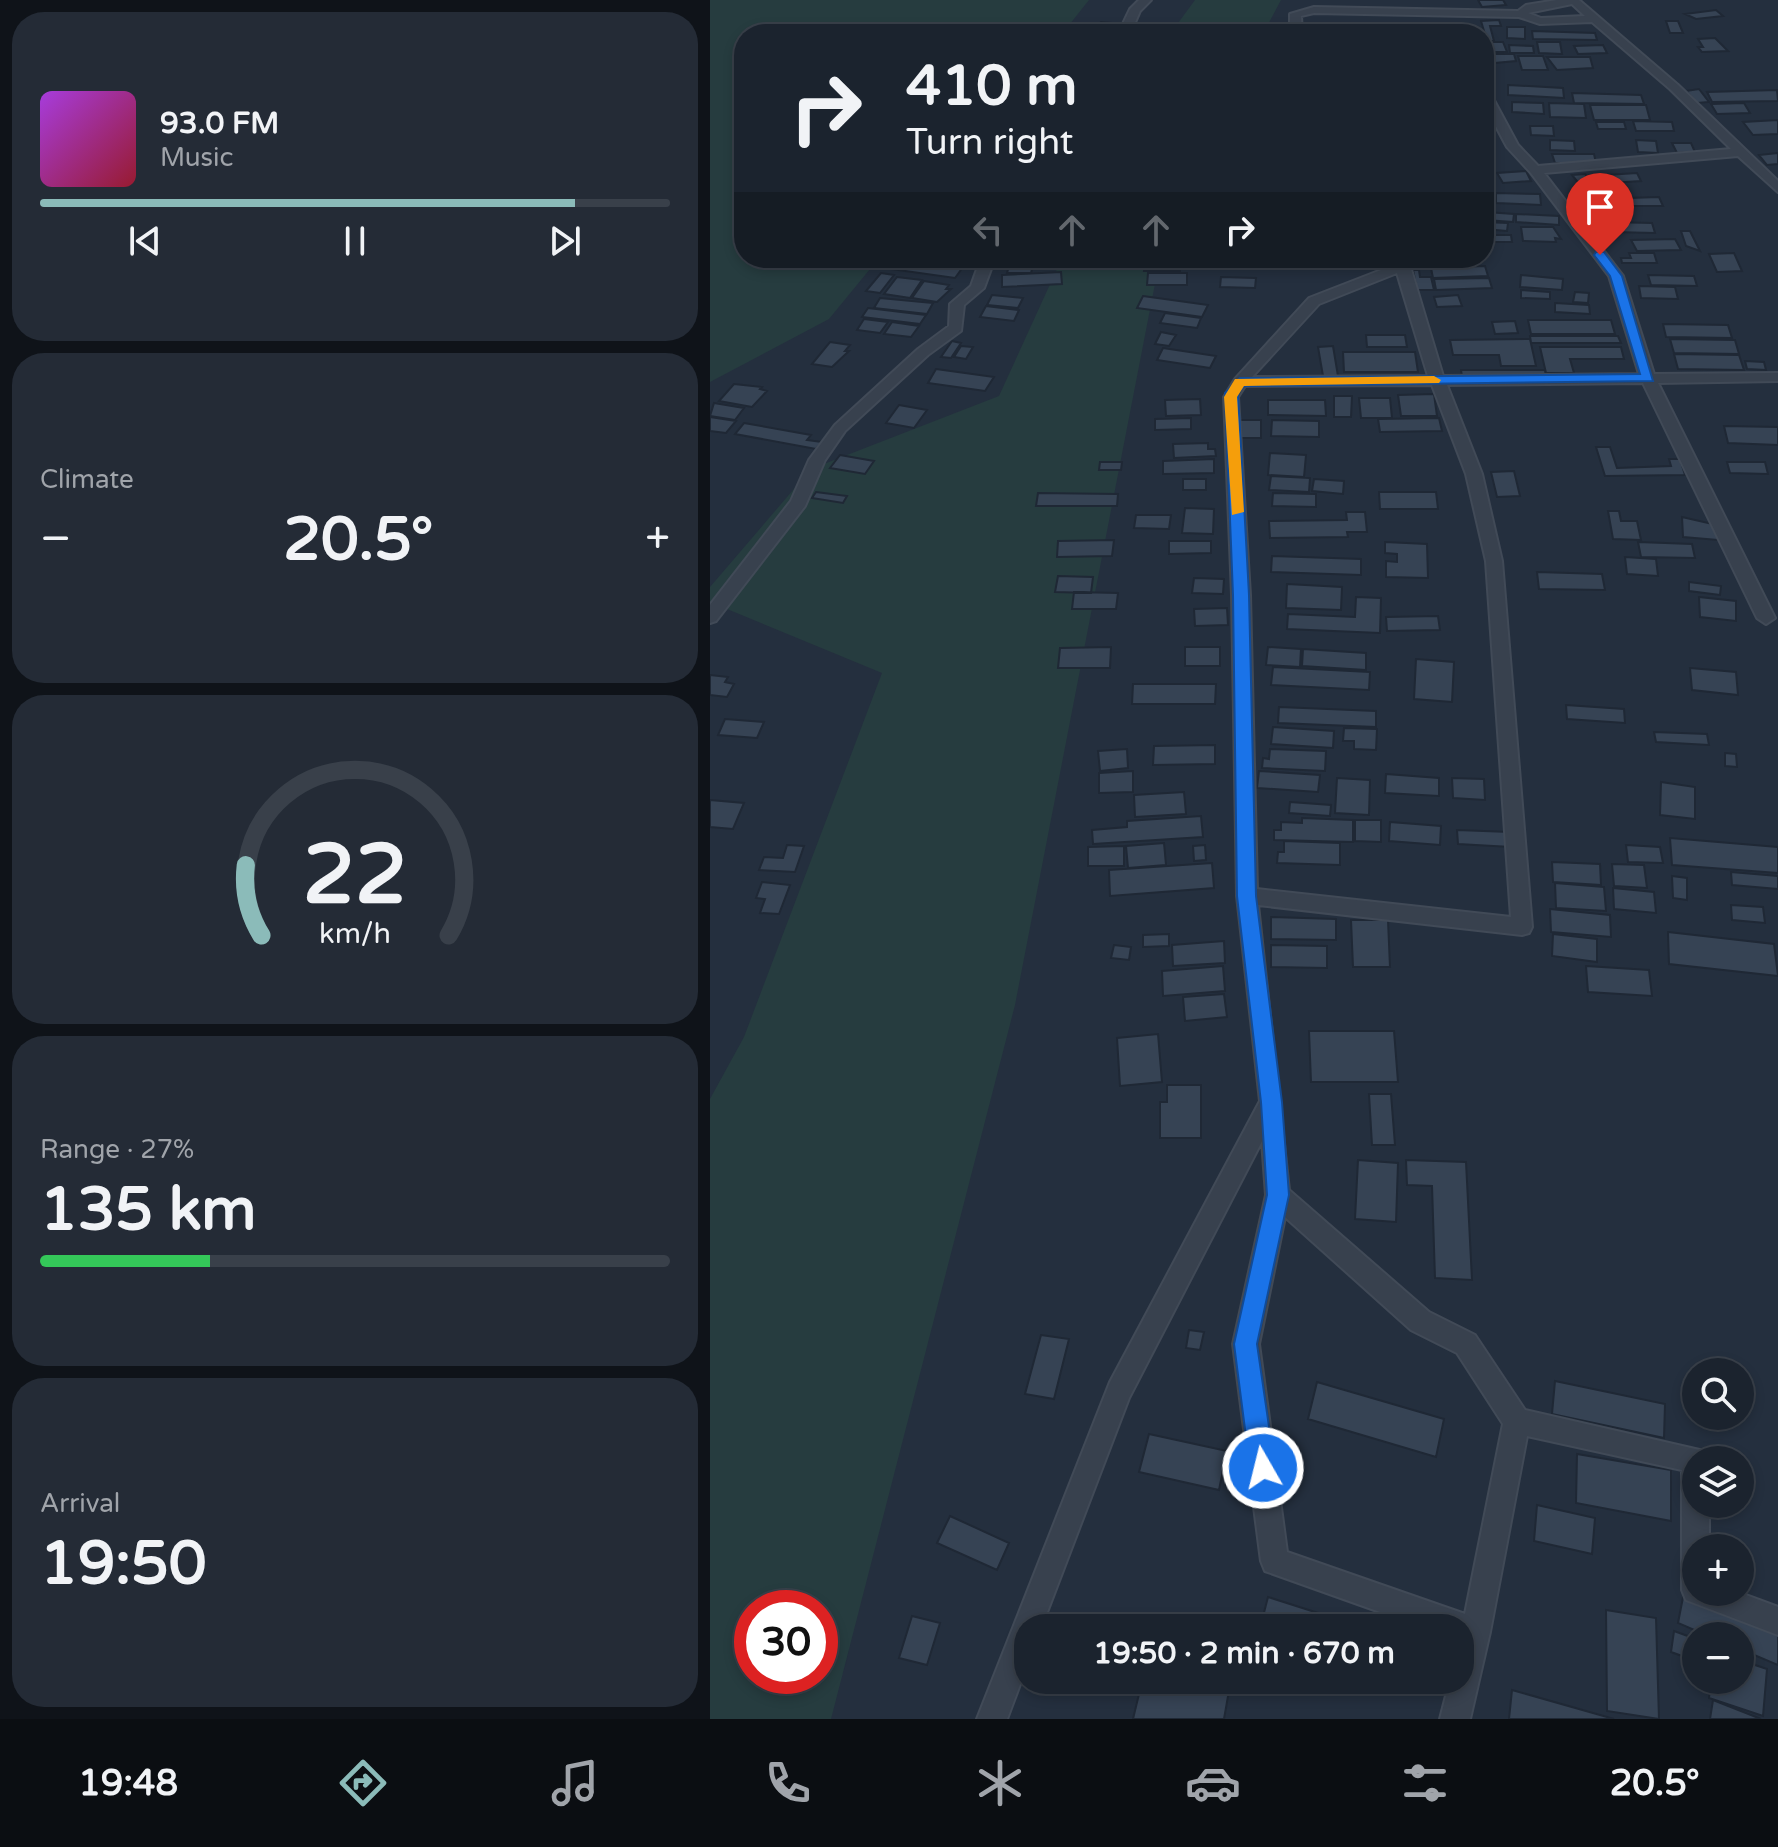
<!DOCTYPE html>
<html lang="en">
<head>
<meta charset="utf-8">
<style>
	body { margin:0; font-family:"Varela Round",sans-serif; background:#242b36; color:#f1f3f6; height:100vh; display:flex; flex-direction:column; font-size:30px; white-space:nowrap }
	* { box-sizing:border-box; margin:0 }
	p { font-size:26px; color:#a0a4aa }
	.icon { flex:none; width:44px; height:44px; fill:none; stroke:currentColor; stroke-width:2; stroke-linecap:round; stroke-linejoin:round }
	.map { position:relative; flex:1; overflow:hidden }
	.side { display:flex; flex-direction:column; gap:12px; padding:12px; background:#0f1319; width:710px }
	.side>* { flex:none }
	.guide { position:absolute; left:24px; top:24px; width:760px; height:244px; border-radius:32px; box-shadow:0 4px 12px #0003,0 0 0 2px #39404a; background:#1b232e; color:#f1f3f6; overflow:hidden }
	.fabs { position:absolute; left:972px; top:1358px; display:grid; gap:16px }
	.fabs a { display:grid; place-items:center; width:72px; height:72px; border-radius:50%; background:#1b232e; box-shadow:0 4px 12px #0003,0 0 0 2px #39404a; font-size:40px }
	.speed { position:absolute; left:24px; top:1590px; display:flex; gap:16px; font-size:40px; font-weight:700; text-align:center }
	.speed>* { display:grid; place-content:center; width:104px; height:104px; border-radius:50%; background:#1b232e; box-shadow:0 4px 12px #0003,0 0 0 2px #39404a; line-height:1 }
	.speed .limit { border:12px solid #d22; background:#fff; color:#111 }
	.pin { position:absolute; display:grid; place-items:center; width:68px; height:68px; color:#fff; margin:-82px -34px; border-radius:50% 50% 50% 0; rotate:-45deg; box-shadow:0 0 8px #0007 }
	.pin .icon { rotate:45deg }
	.me { position:absolute; width:88px; margin:-44px; rotate:352deg; stroke-linejoin:round; filter:drop-shadow(0 0 6px #0008) }
	.turn { display:flex; align-items:center; gap:28px; height:168px; padding:0 40px; font-size:36px }
	.turn .icon { width:104px; height:104px; stroke-width:2.5 }
	.turn b { display:block; font-size:56px; line-height:68px }
	.lanes { display:flex; align-items:center; height:76px; padding:0 40px; background:#0003; justify-content:center; gap:40px; direction:ltr }
	.lanes .off { opacity:.35 }
	.big { font-size:60px; font-weight:700; line-height:1.1 }
	.side .tile { flex:1; display:flex; flex-direction:column; justify-content:center; gap:12px; min-width:0; padding:0 28px; border-radius:32px; background:#242b36 }
	.side .dial { align-items:center; gap:0 }
	.dial svg { height:208px; overflow:visible; fill:none; stroke:#39404a; stroke-width:7; stroke-linecap:round; text-anchor:middle }
	.dial text { fill:#f1f3f6; stroke:none }
	.song { display:flex; align-items:center; gap:24px }
	.cover { width:96px; height:96px; border-radius:12px; background:linear-gradient(135deg,hsl(280 70% 55%),hsl(350 70% 35%)) }
	.played { height:8px; border-radius:4px; background:linear-gradient(90deg,#8bbbb9 85%,#39404a 85%) }
	.keys { display:flex; justify-content:space-around; direction:ltr }
	.heat { display:flex; justify-content:space-between; align-items:center; font-size:44px; direction:ltr }
	.charge { height:12px; border-radius:6px; background:linear-gradient(90deg,#34c759 27%,#39404a 0) }
	.trip { position:absolute; left:304px; top:1614px; width:460px; height:80px; border-radius:32px; background:#1b232e; box-shadow:0 4px 12px #0003,0 0 0 2px #39404a; font-weight:700; line-height:80px; text-align:center }
	.menu { display:flex; height:128px; justify-content:space-around; align-items:center; background:#0b0e12; color:#a0a4aa }
	.menu .icon { width:56px; height:56px }
	.menu .selected { color:#8bbbb9 }
	.menu b { font-size:36px; color:#f1f3f6 }
	main { display:flex; flex:1; min-height:0 }
	.map>svg:first-child { display:block }
</style>
</head>
<body>
<main>
<section class="side">
<div class="tile">
<div class="song"><i class="cover"></i><div><b>93.0 FM</b><p>Music</p></div></div>
<div class="played"></div>
<div class="keys"><svg class="icon" aria-label="previous" viewBox="0 0 24 24"><path d="M18 5L8 12l10 7zM5 5v14"/></svg><svg class="icon" aria-label="pause" viewBox="0 0 24 24"><path d="M8 5v14M16 5v14"/></svg><svg class="icon" aria-label="next" viewBox="0 0 24 24"><path d="M6 5l10 7-10 7zM19 5v14"/></svg></div>
</div>
<div class="tile"><p>Climate</p>
<div class="heat"><a>−</a><b class="big">20.5°</b><a>+</a></div>
</div>
<div class="tile dial"><svg viewBox="0 0 100 80">
<path d="M14 69A42 42 0 1 1 86 69"/>
<path d="M14 69A42 42 0 0 1 8 42" stroke="#8bbbb9"/>
<text x="50" y="56" font-size="32" font-weight="700">22</text>
<text x="50" y="72" font-size="11">km/h</text>
</svg></div>
<div class="tile"><p>Range · 27%</p><b class="big">135 km</b><div class="charge"></div></div>
<div class="tile"><p>Arrival</p><b class="big">19:50</b></div>
</section>
<div class="map">
<svg width="1068" height="1719" viewBox="0 0 1068 1719">
	<rect width="100%" height="100%" fill="#242f3e"/>
	<path fill="#263c3f" fill-rule="evenodd" d="M0 0H379L352 34H34V258H169L119 319 0 382Z
		M485 0H571L553 34H460Z
		M352 258H450L305 1005 121 1719H0V1099L34 1037 172 673 0 602V587L101 469 289 396ZM42 1608H110V1676H42Z"/>
	<path fill="#364354" stroke="#1f2835" stroke-width="2" d="M768 0H793L796 5 772 7Z
		M1006 10 1013 16 986 19 975 14Z
		M789 20 791 26H780L784 41H777L771 21Z
		M956 21H968L973 33H960Z
		M391 22 414 24 410 31 387 29Z
		M348 27 372 29 369 34H343Z
		M797 27H815V39L797 38Z
		M822 31 885 33 887 40 823 39Z
		M1005 38 1018 51 992 52 988 47H993L988 39Z
		M779 42H793L797 52H782Z
		M827 42H850L852 54 829 53Z
		M799 45 823 46 824 53H800Z
		M893 45 897 53 868 54 864 46Z
		M774 54H804L806 61 774 64Z
		M808 56H833L838 70H812Z
		M837 57H880L883 68 847 70Z
		M798 85 853 88 854 98 798 95Z
		M989 89 999 102 987 103 976 91Z
		M1067 90 1068 101 1002 102 997 92Z
		M862 93 931 95 934 104 864 103Z
		M802 102 833 103 834 114 802 112Z
		M839 103 874 104 876 118 840 117Z
		M1034 103 1040 113 1007 114 1001 104Z
		M880 105H936L940 120H884Z
		M1068 120V134L1043 135 1033 122Z
		M923 121 962 122 964 131H926Z
		M886 122H914L916 129H888Z
		M820 126H843L844 136 821 135Z
		M840 140 864 141 865 151 840 150Z
		M926 140 946 141 948 153 928 152Z
		M962 143H981L985 152 967 153Z
		M1068 153V164L1057 165 1049 155Z
		M842 154H884L886 163H845Z
		M816 171 821 181 793 183 787 173Z
		M927 173 931 181 900 183 896 175Z
		M875 174 888 189 875 191 862 175Z
		M890 192 901 208 886 210 875 194Z
		M786 193 830 194 831 205 786 203Z
		M949 197 953 206H923L918 198Z
		M776 212 804 214 803 222 775 220Z
		M806 214 849 216V225L806 222Z
		M774 222 798 223 797 231 774 229Z
		M899 222 942 223 945 233 901 232Z
		M811 227H843L851 239 845 238 846 242 813 241Z
		M971 231H980L990 251 976 246Z
		M774 235H801L802 242H775Z
		M965 239 971 250 927 251 921 240Z
		M919 253H944L947 263H912L911 258H921Z
		M1024 253 1032 271 1007 272 999 254Z
		M188 258 253 267 245 278 181 269Z
		M300 262H324L321 273H297Z
		M435 263H470V271H434Z
		M775 266 778 276 723 278 721 268Z
		M703 270H709L710 277H721L724 290H707Z
		M351 272 352 284 292 287V275Z
		M171 273 184 275 170 293 156 291Z
		M438 273H477V285H437Z
		M811 275 853 279 852 290 810 287Z
		M938 275 984 276 987 286 941 285Z
		M187 277 212 280 200 298 174 294Z
		M511 277 546 278 545 288 510 287Z
		M779 278 782 288 726 290 724 279Z
		M214 281 239 285 236 289H241L227 302 202 298Z
		M929 286 965 287 968 299 931 298Z
		M811 290 840 292V299L811 298Z
		M865 292 879 293 878 303 863 302Z
		M282 295 313 298 308 308 277 305Z
		M748 295 752 306 727 307 724 297Z
		M433 296 498 305 492 317 427 308Z
		M170 298 223 303 217 314 164 308Z
		M845 303 879 305 880 314 845 312Z
		M276 306 309 310 304 321 270 317Z
		M158 308 216 315 210 324 152 317Z
		M455 313 491 318 487 328 450 323Z
		M154 319 178 322 170 333 147 330Z
		M818 320H901L905 334H821Z
		M805 321 808 333 785 334 782 322Z
		M182 322 209 326 201 337 174 334Z
		M953 324 1018 325 1022 338 956 337Z
		M451 332 466 335 459 346 445 344Z
		M656 335H695L697 347H657Z
		M820 336H908L911 343H821Z
		M820 339 826 366H791L789 355H743L740 340Z
		M960 339 1025 340 1029 354 964 353Z
		M242 341 251 343 241 358 231 357Z
		M120 342 140 345 135 351H139L122 367 102 364Z
		M251 346 263 347 256 359 244 357Z
		M623 346 628 376H613L608 347Z
		M830 347H911L914 359H860L864 373H836Z
		M453 348 506 356 500 368 447 360Z
		M633 352H705L708 372H634Z
		M964 354 1029 355 1034 370 968 369Z
		M1035 361 1054 362 1056 370 1037 369Z
		M226 369 284 377 275 391 218 383Z
		M751 370H835L836 377H752Z
		M24 384 52 387 50 389 57 391 42 407 9 401Z
		M724 394 727 416H691L688 395Z
		M624 396H642L641 417H624Z
		M649 398H680L682 418H651Z
		M490 399 491 415 456 416 455 400Z
		M558 400H615L616 416 558 415Z
		M4 403 34 408 25 420 0 416Z
		M189 405 217 410 204 428 176 423Z
		M0 417 26 421 16 433 0 431Z
		M481 418V429L445 430V419Z
		M729 418 732 431 670 432 668 419Z
		M527 420H551V438H526Z
		M562 420 609 421V437L561 436Z
		M34 423 101 435 97 440 112 442 106 449 25 434Z
		M1014 426 1068 427V445L1018 443Z
		M498 443V449H505L506 456 464 458 463 444Z
		M886 447H900L907 468 961 466 959 459H970L975 475 895 476Z
		M560 453 596 455 594 477 558 475Z
		M130 455 164 461 155 474 120 468Z
		M504 459V473L453 474V461Z
		M390 462H412L411 470H389Z
		M1017 462H1055L1058 474 1020 473Z
		M804 471 810 496 787 497 781 472Z
		M561 476 600 478 599 492 559 490Z
		M473 479H496V490H473Z
		M604 479 634 481 633 494 602 491Z
		M106 492 137 496 133 503 102 498Z
		M669 492H726L728 509H670Z
		M328 493 408 494 407 506H326Z
		M563 493 606 494V507L562 506Z
		M475 508 504 509 503 534 472 533Z
		M898 511H909L911 521H927L931 540 903 539Z
		M636 512H655L657 532H637L638 537 560 538 559 521 637 520Z
		M426 515H461L459 529 424 528Z
		M972 517 1007 525 1008 540 973 537Z
		M404 540 402 556 347 557 348 541Z
		M459 541H501V553L459 554Z
		M675 542 717 544 718 578 676 577V561L687 562V554L675 553Z
		M928 542 982 544 985 558 931 557Z
		M562 556 651 559V575L561 572Z
		M915 557 946 559 948 576 917 574Z
		M827 572 892 574 895 590 829 589Z
		M348 576 383 577 381 593 345 592Z
		M484 578 514 579 513 594 482 593Z
		M979 582 1011 586 1010 595 979 591Z
		M577 584 632 587 631 610 576 608Z
		M364 592 408 593 406 609H362Z
		M646 597 671 598 670 633 577 629 578 614 645 617Z
		M989 597 1026 601V621L990 617Z
		M517 608 518 625 485 626 484 609Z
		M728 616 730 630 677 631 676 617Z
		M401 647 400 668H348L350 648Z
		M475 647H510V666H475Z
		M558 647 591 649 590 667 556 665Z
		M593 649 656 653V670L592 666Z
		M706 659 744 662 742 702 704 699Z
		M563 667 660 672 659 690 561 685Z
		M980 668 1026 672 1028 695 982 690Z
		M0 675 18 677 15 682 24 684 17 697 0 695Z
		M423 684H506L505 704H422Z
		M856 705 914 709 915 723 857 719Z
		M569 707 666 711V727L568 723Z
		M15 719 54 722 47 738 8 735Z
		M563 727 624 731 623 748 561 744Z
		M634 728 667 729 666 750 644 749V741H633Z
		M944 732 997 734 999 745 946 742Z
		M505 745V764L443 765 444 746Z
		M417 749 418 768 390 771 388 751Z
		M560 749 616 751 615 771 552 768 553 758 559 759Z
		M1015 753 1026 754 1027 767 1015 766Z
		M423 771V792L389 793V773Z
		M549 771 610 775 608 792 547 788Z
		M676 774 729 778V796L675 793Z
		M627 778 660 780 659 815 625 813Z
		M742 778 774 779 775 800 743 798Z
		M951 782 985 787V819L950 815Z
		M474 792 476 814 425 817 424 795Z
		M0 800 34 803 23 829 0 827Z
		M580 802 621 805 620 816 579 813Z
		M491 816 493 837 383 844 382 830 417 827V821Z
		M592 818 643 820V842L564 840V830H571V822L592 823Z
		M645 820H671V842L645 841Z
		M680 822 731 826 730 845 679 841Z
		M747 830 800 832 801 847 748 844Z
		M960 838 1068 847V873L962 865Z
		M574 841 630 843V865L567 863 568 852H574Z
		M454 843 456 865 418 868 416 846Z
		M77 845 94 846 85 872 49 870 54 857 73 858Z
		M495 845 496 860 484 861 483 846Z
		M916 845 950 847 953 863 918 862Z
		M414 846V866H378V847Z
		M842 862 890 864 891 885 843 882Z
		M502 863 504 888 400 896 399 870Z
		M902 864 934 865 937 888 904 886Z
		M1021 872 1068 876V889L1022 885Z
		M962 876 977 878V900L963 898Z
		M52 882 80 885 69 914 50 913 55 899 46 898Z
		M845 883 894 887 896 911 846 908Z
		M903 888 944 892 946 913 904 909Z
		M1021 905 1053 907 1055 923 1022 920Z
		M840 909 900 915 901 937 841 932Z
		M561 917 626 919V940L561 939Z
		M641 920H678L680 967H643Z
		M958 932 1064 944 1068 976 959 964Z
		M459 934V946L433 947V935Z
		M843 934 887 939V962L842 956Z
		M514 941 515 963 463 966 462 945Z
		M404 945 421 947 419 960 401 958Z
		M561 945 617 946V968L561 967Z
		M513 966 515 991 453 996 452 971Z
		M876 966 939 970 942 996 878 992Z
		M514 994 517 1017 475 1021 473 997Z
		M599 1031H684L688 1082H601Z
		M448 1034 452 1082 410 1086 407 1038Z
		M457 1085H491V1138H450V1102H457Z
		M659 1094H681L685 1145H662Z
		M648 1160 688 1163 686 1222 645 1219Z
		M696 1160 756 1162 762 1280 725 1278 722 1186 697 1185Z
		M479 1330 494 1332 490 1350 476 1348Z
		M331 1335 359 1339 344 1399 315 1394Z
		M845 1381 955 1404 954 1438 842 1414Z
		M607 1382 734 1419 726 1457 598 1419Z
		M439 1434 517 1451 509 1490 429 1472Z
		M867 1454 961 1470V1521L866 1503Z
		M827 1505 885 1518 882 1554 824 1541Z
		M240 1516 299 1543 287 1570 227 1543Z
		M974 1592 1068 1631V1665L1030 1649V1636H998L968 1623Z
		M558 1597 655 1628H550Z
		M896 1610 946 1618 949 1719 897 1711Z
		M202 1616 230 1623 217 1665 189 1658Z
		M964 1631 986 1639V1661L961 1652Z
		M1030 1660 1057 1669 1053 1716 999 1698 1001 1680H1030Z
		M439 1680H499L520 1685 514 1719H423L429 1694 436 1695Z
		M802 1690 904 1719H799Z
		M1003 1700 1051 1719H1000Z"/>
	<g fill="none" stroke-linecap="round" stroke-linejoin="round">
		<g stroke="#414a57" stroke-width="4">
			<path id="minor" d="M429 0H441L430 11 420 34H408L420 9Z
				M847 0H869L968 85 1068 181V192L1028 156 834 173 913 276 944 374 1068 373V381L948 383 1065 618 1056 624 1047 618 933 383 737 385 772 474 792 561 822 927 819 933 812 935 548 905 579 1190 719 1312 765 1335 815 1410 994 1451 998 1460H986V1504H999V1548H986V1592H1028L1068 1607V1635L976 1600 972 1590V1470L817 1436 780 1632 760 1719H730L740 1680H750V1628H715L555 1571 551 1561 523 1344 556 1195 552 1141 419 1398 331 1628H318V1663L297 1719H267L400 1382 550 1101 527 896 522 595 514 397 525 379 599 298 684 265 682 258H696L700 266 733 376 929 374 899 276 821 173 797 147 774 104V89L780 93 808 145 828 166 1021 149 960 89 882 22 830 24 809 17 604 13 591 16 592 34H580V14L604 7 808 11 816 5ZM862 4 875 16 831 18 818 13ZM687 273 718 376 542 377 609 304ZM722 385 756 474 776 561 801 917 547 889 540 595 528 397 535 386ZM575 1217 701 1330 747 1353 793 1424 755 1614 577 1552 549 1344Z
				M271 258H285L274 288 254 305 251 331 218 355 135 431 115 460 95 506 6 621 0 623V605L81 501 99 460 125 425 208 349 239 326 240 304 261 286Z"/>
		</g>
		<use href="#minor" fill="#38414e" fill-rule="evenodd"/>
	</g>
	<path fill="#1a73e8" stroke="#114b97" stroke-width="2" d="M886 252H894L912 276 943 381 534 386 528 393 539 595 546 896 572 1102 579 1195 547 1344 565 1468 561 1477 553 1480 544 1477 540 1468 524 1344 557 1195 551 1102 527 896 523 595 515 393 530 378 930 374 900 276 884 255Z"/>
	<path fill="#f59e0b" d="M724 376 731 380 729 383 534 386 527 397 534 512 522 515 514 397 525 379Z"/>
</svg>
<div class="fabs">
<a><svg class="icon" aria-label="search" viewBox="0 0 24 24"><circle cx="10" cy="10" r="6"/><path d="M15 15l6 6"/></svg></a>
<a><svg class="icon" aria-label="layers" viewBox="0 0 24 24"><path d="M12 4l9 5-9 5-9-5zM3 14l9 5 9-5"/></svg></a>
<a>+</a>
<a>−</a>
</div>
<div class="speed"><div class="limit">30</div></div>
<div class="pin" style="left:890px;top:255px;background:#d93025"><svg class="icon" aria-label="arrive" viewBox="0 0 24 24"><path d="M6 21V4h12l-3 4 3 4H6"/></svg></div>
<svg class="me" style="left:553px;top:1468px" viewBox="-20 -20 40 40"><circle r="17" fill="#1a73e8" stroke="#fff" stroke-width="3"/><path d="M0-11L8 9 0 5-8 9z" fill="#fff"/></svg>
<div class="trip">19:50 · 2 min · 670 m</div>
<div class="guide">
<div class="turn"><svg class="icon" aria-label="right" viewBox="0 0 24 24"><path d="M7 20v-9h11M14 6l5 5-5 5"/></svg><div><b>410 m</b>Turn right</div></div>
<div class="lanes"><svg class="icon off" aria-label="left" viewBox="0 0 24 24"><path d="M17 20v-9H6M10 6l-5 5 5 5"/></svg><svg class="icon off" aria-label="ahead" viewBox="0 0 24 24"><path d="M12 20V5M6 11l6-6 6 6"/></svg><svg class="icon off" aria-label="ahead" viewBox="0 0 24 24"><path d="M12 20V5M6 11l6-6 6 6"/></svg><svg class="icon" aria-label="right" viewBox="0 0 24 24"><path d="M7 20v-9h11M14 6l5 5-5 5"/></svg></div>
</div>
</div>
</main>
<nav class="menu">
<b>19:48</b>
<svg class="icon selected" aria-label="directions" viewBox="0 0 24 24"><path d="M12 3l9 9-9 9-9-9zM9 14v-3h6M13 9l2 2-2 2"/></svg>
<svg class="icon" aria-label="music" viewBox="0 0 24 24"><path d="M9 18V5l10-2v13"/><circle cx="6" cy="18" r="3"/><circle cx="16" cy="16" r="3"/></svg>
<svg class="icon" aria-label="phone" viewBox="0 0 24 24"><path d="M5 4h4l2 5-3 2q2 4 5 5l2-3 5 2v4C11 20 4 13 5 4z"/></svg>
<svg class="icon" aria-label="climate" viewBox="0 0 24 24"><path d="M12 3v18M4 7l16 10M4 17L20 7"/></svg>
<svg class="icon" aria-label="car" viewBox="0 0 24 24"><path d="M5 17H2v-5l4-1 3-4h7l3 4 3 1v5h-3M9 17h6M6 11h13"/><circle cx="7" cy="17" r="2"/><circle cx="17" cy="17" r="2"/></svg>
<svg class="icon" aria-label="filters" viewBox="0 0 24 24"><path d="M4 7h16M4 17h16"/><circle cx="9" cy="7" r="2"/><circle cx="15" cy="17" r="2"/></svg>
<b>20.5°</b>
</nav>
</body>
</html>
